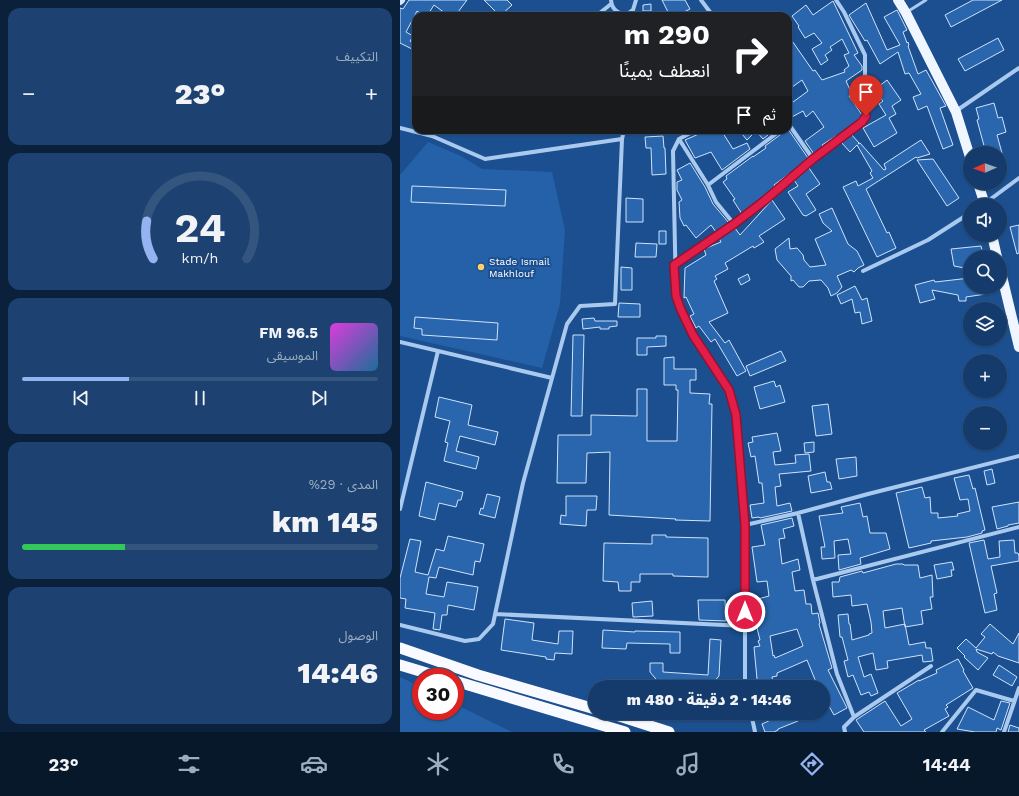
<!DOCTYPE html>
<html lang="ar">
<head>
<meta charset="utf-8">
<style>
	body { margin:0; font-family:"Work Sans","Noto Sans Arabic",sans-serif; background:#1d4271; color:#f1f3f6; direction:rtl; height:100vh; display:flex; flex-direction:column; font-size:15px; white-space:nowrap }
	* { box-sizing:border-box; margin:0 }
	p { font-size:13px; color:#9dadc1 }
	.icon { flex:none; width:22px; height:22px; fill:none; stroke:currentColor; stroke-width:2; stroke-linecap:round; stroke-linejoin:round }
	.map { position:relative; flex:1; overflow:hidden; direction:ltr }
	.sheet { display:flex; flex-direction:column; gap:8px; padding:8px; background:#0b203b; width:400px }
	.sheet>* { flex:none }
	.guide { position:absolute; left:12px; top:12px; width:380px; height:122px; border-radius:12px; box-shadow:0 1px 3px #0004,0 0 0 1px #33557e; direction:rtl; background:#202124; color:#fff; overflow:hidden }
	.needle { width:26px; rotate:268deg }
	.fabs { position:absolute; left:563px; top:146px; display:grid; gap:8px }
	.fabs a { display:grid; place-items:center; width:44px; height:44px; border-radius:50%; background:#143b6b; box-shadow:0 1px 3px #0004,0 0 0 1px #33557e; font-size:20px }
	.speed { position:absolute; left:12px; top:668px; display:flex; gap:8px; font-size:20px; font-weight:700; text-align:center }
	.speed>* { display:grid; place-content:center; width:52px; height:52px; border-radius:50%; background:#143b6b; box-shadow:0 1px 3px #0004,0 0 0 1px #33557e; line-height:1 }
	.speed .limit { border:6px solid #d22; background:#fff; color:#111 }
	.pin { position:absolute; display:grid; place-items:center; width:34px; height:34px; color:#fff; margin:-41px -17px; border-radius:50% 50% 50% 0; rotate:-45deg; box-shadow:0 0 4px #0007 }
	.pin .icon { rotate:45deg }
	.me { position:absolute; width:44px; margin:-22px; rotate:0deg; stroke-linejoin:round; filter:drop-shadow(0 0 3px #0008) }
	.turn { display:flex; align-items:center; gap:14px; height:84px; padding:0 16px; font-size:18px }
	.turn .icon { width:52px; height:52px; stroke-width:2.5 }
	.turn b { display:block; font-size:28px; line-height:34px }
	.then { display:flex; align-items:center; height:38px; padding:0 16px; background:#0003; gap:8px; font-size:15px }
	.big { font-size:30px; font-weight:800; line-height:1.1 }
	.sheet .tile { flex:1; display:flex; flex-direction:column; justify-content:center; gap:6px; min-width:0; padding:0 14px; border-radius:12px; background:#1d4271 }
	.sheet .dial { align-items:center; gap:0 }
	.dial svg { height:104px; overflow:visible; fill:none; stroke:#33557e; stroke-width:7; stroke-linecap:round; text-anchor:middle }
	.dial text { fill:#f1f3f6; stroke:none }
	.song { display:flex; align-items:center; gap:12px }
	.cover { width:48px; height:48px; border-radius:6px; background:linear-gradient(135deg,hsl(300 70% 55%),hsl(200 70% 35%)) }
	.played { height:4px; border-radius:2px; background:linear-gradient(90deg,#95b2f1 30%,#33557e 30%) }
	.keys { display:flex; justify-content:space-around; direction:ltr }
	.heat { display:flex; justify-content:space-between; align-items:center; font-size:22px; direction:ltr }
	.charge { height:6px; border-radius:3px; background:linear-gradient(90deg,#34c759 29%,#33557e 0) }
	.trip { position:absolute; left:188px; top:680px; width:242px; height:40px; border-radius:20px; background:#143b6b; box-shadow:0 1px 3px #0004,0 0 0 1px #33557e; font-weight:800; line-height:40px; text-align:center; direction:rtl }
	.dock { display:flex; height:64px; justify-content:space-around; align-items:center; background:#08182b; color:#9dadc1 }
	.dock .icon { width:28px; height:28px }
	.dock .selected { color:#95b2f1 }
	.dock b { font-size:18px; color:#f1f3f6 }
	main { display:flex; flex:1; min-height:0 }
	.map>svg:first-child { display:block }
</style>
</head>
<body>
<main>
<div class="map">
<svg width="619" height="732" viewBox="0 0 619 732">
	<rect width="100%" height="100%" fill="#1b4f8f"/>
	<path fill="#2461a8" d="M28 142 61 156 82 169 152 172 165 230 160 304 142 368 0 336V175Z
		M0 677 21 687V711H55V704L112 732H0Z"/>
	<path fill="#2a66ad" stroke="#cfe3fa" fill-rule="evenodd" d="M9 0H67L55 16H49L34 5 27 16H24L17 11 6 32 13 36 10 41 16 46V51L0 43V8L3 9Z
		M84 0H107L112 5 100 16Z
		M262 0H285L290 9 276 16H270Z
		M573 0H602L551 27 545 15Z
		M433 1 458 53 454 55 462 66V70L446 81 452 94 449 96 462 115 459 119 437 137 436 136 422 145 424 147 414 154 405 141 424 127 413 111 406 117 403 111 388 119V92L393 102 408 91 402 80 388 90V35L413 71 415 70 422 80 445 72 444 70 449 66 444 55 449 53 442 39 430 47 432 50 425 55 428 60 421 65 412 49 422 43 414 33 405 38 398 27 399 26 392 16 406 5 413 15Z
		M466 3 487 50 500 45 484 17 497 10 507 30 503 32 507 43 508 42 509 45 508 46 518 74 526 70 546 106 540 108 553 145 543 149 527 106 518 110 513 97 521 94 509 73 505 74 498 52 480 64 467 40 465 41 452 20 449 15Z
		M251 4V11H243V5Z
		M598 38 604 50 565 71 558 59Z
		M487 80 501 100 492 106 496 114 489 118 497 133 474 147 463 128 486 115 479 104 483 101 474 90Z
		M594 103 598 118 602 117 606 132 597 135 602 153H586L577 120 579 119 576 108Z
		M388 129 408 158 390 175 389 174 374 185 376 188 342 214 333 200 335 199 323 182 327 179 326 176 353 156V157L366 148 365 146Z
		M308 130H321L333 149 347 143 350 149 322 170 311 152 295 158 285 140Z
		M346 130H364L368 135 363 139 356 131 347 140 342 134Z
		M451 134 459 143 458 144 460 143 484 170 486 169 484 164 521 140 530 154 517 158 516 157 466 189 487 233 489 232 496 248 477 257 443 187 456 181 458 186 473 178 470 173 472 171 457 145 450 152 441 142Z
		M263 136 264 148H265L266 174 252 175 251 148H246L245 137Z
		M533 159 559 198 547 206 517 160Z
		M290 163 305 187 313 204 329 223 316 232 311 225 296 238 286 225 284 226 280 218 279 202 282 200 277 190V182L282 180 277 170Z
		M409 168 420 184 406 194 416 210 406 216 403 215 388 192 398 186 394 180Z
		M12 186 106 190 105 206 11 202Z
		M226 198 243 199V222H226Z
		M372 200 385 219 359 236 364 242 354 248 353 246 325 263 328 269 315 276 317 279 314 281 328 313 309 322 325 343 329 340 346 371 337 376 315 339 311 342 299 326 296 328 290 316 294 314 286 297 284 298 285 268 306 255 304 249 321 242 319 238 335 228 340 235Z
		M432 208 448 244 457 251 464 265 458 268 454 272 451 270 437 276 442 287 437 293 431 296 428 288 421 280 409 281 403 287H399L393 280 391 281V276L377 260 375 249 389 238 390 249 397 248 403 255 404 260 410 267 426 265 415 239 432 231 423 223 419 214Z
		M619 225V253L617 254 610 227Z
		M259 231H266V244H259Z
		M236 243 257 244 256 257H235Z
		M581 246 582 250 589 252 590 257H570V269L554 266 551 249Z
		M221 267 232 268V290H221Z
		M348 274 350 280 341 285 338 279Z
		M570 278V287H585L586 294 566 297V301H559L558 295 532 290 535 299 520 303 515 285 534 280 535 282Z
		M455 286 462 300 467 298 472 321 462 324 460 312 455 313 452 299 441 304 437 295Z
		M219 303 240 304V317H218Z
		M15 317 98 323 97 340 22 335V329L14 328Z
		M194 318 195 321H217V326L209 327V329H200V327L183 329 182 319Z
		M173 335H184L182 416H171Z
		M256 336H266V346L247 347V355H237V338H256Z
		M381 351 386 361 350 376 346 366Z
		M274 357V369H296V380H290V393L310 394 309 404H312L310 521 275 520 276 519 209 515 210 452 187 453 186 483H157L158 435H191V415L237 416V389H247V441H277L278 390H276V385H264V358Z
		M374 381 376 387 380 385 385 402 360 409 354 387Z
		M39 397 72 405 68 425 98 432 95 445 60 436 56 451 79 457 76 469 44 461 48 443 45 442 50 421 35 417Z
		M428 404 432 434 416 436 412 406Z
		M377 433 381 451 373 452 375 465 396 463 395 455 409 454 411 471 379 474 381 486 375 487 377 506 390 503 392 511 360 518 359 517 352 518 350 505 364 503 362 483H359L355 456 351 457 348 443 353 442 352 437Z
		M414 442V452L405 453 404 443Z
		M456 457 457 476 439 479 436 459Z
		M592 469 595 483 587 485 584 471Z
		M425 472 427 482H430L432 489 411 493 408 476Z
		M569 475 573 489 575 488 585 530 582 531V533L567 537 531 541V543L509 548 496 493 522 487 525 498 530 497 531 513H538V518L558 516 557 514 570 511 568 499 560 500 554 478Z
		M26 482 63 492 61 500H58L56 507 39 503 35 520 19 516Z
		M87 494 100 497 95 518 79 514 81 508 83 509Z
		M166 496H197L196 510H187L186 526 160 524 161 515 166 516Z
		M619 502V523L608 525V526L597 529 592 507Z
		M460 503 463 517 467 516 470 533H486L490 549 460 558 461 564 439 570 438 555 451 554 448 539 434 541 435 558 422 559 421 547H425L419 516 443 513 441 507Z
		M392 518 394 526 383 529 385 538 379 539 382 564 398 559 400 570 392 572 395 591 404 590 406 604H411L412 614 418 613 420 623 419 624 432 668 428 670 447 708 434 715 426 701 423 702V687H418L407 660 377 673V676L372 677 374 687H360L357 679 354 647 360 646 358 641 360 640 352 608 359 606 358 599 369 596 367 581 357 582 352 547 365 545 361 525ZM397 629 403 646 375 658 374 655 373 656 370 636Z
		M252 535H266V537L308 538V577L273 576V574H240V582H231V591H219L218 582 203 581 204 543 252 544Z
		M48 536 84 544 80 562 75 561 73 575 39 567 36 578 29 577 26 594 44 597 47 582 78 587 74 610 48 605 47 615H42L40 630 33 629 35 613 5 608 6 599 0 598V578L10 539 21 541 15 572 28 575 36 549 44 551Z
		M584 540 588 559 600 557 599 541 614 540 615 553H618L619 556V561L591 566 597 593 594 594 597 610 585 613 569 543Z
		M552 562 554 570H551L552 576 537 579 534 565Z
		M496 564H503L504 565H518L520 578 532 575 533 597H530L532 609 521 611 523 624 505 627 502 608 483 611 485 628 505 624 509 645 525 642 526 648H531L533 661 523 662 522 655 487 661 488 668 476 670 473 653 458 657 464 677 471 674 478 693 471 696 469 692 461 695 453 675 448 677 444 661 448 660 442 637H440L438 615 448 614 449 624H450L452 640 469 635V634L472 633 471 622 467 604 452 606 451 595 433 597 432 582H439L440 577 462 571 463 573Z
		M298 600H325L326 621 299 620Z
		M252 601 253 616 233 617 232 603Z
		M105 619 134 623 132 640 158 644 159 631H173L172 654 155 653 154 660 146 659V657L101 650Z
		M590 624 613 644 619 633V663L598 656 593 652 592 654 576 649 577 652 588 658 578 670 564 657 565 656 557 648 566 639 576 648 585 637 581 634Z
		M203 630 235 632V631L280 632V653H270V644L227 643 226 649 202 648Z
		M310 639 321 640 319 676 309 687 260 684 250 672V663H263V672L308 675Z
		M558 659 564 670 563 671 573 688 546 705 548 707 545 709 549 716 524 730 526 732H464L456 720 485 701 501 726 512 719 497 693 519 680V681L537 673 536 670Z
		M599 665 617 677 612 686 593 675Z
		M601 701 610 703 601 730 597 728 596 732H575L557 729 568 707 594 720Z
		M386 713H410L411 715 397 719 398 721 378 729V730L374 732H365L362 724Z
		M610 725 619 728V732H608Z"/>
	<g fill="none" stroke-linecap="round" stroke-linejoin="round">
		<path stroke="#a9c9ee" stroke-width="3" d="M507 12 526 0"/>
		<path stroke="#a9c9ee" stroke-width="4" d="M211 0C212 12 224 18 233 10L236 0
			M301 0 313 16
			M196 16 211 4
			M556 111 619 68
			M388 123 413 159
			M0 128 32 136 85 159 222 139
			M287 130H295
			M296 130 279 139 273 151 276 296 281 310 293 335 329 390 336 415 345 525V687
			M279 139 308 185 316 202 334 224
			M308 185 381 130
			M584 204 619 178
			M274 265 334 224 374 194 413 159 462 122 465 116V55L444 12 436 0
			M463 271 528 240 570 213
			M0 342 152 378
			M0 509 38 351
			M398 513 413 580
			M345 525 398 513 468 494 619 456
			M95 614 345 626
			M0 625 65 641 79 639 93 624 123 483 167 324 180 306 215 304 222 139 224 130
			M351 713 355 732
			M454 717 437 674 413 580 619 527
			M445 732 444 727 454 717 531 666
			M542 732 576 690 614 701
			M604 732 619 688"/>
		<path stroke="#d6e6fa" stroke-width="8" d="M0 1 1 0"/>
		<path stroke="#f0f6ff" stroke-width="10" d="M498 0 506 13 556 112 570 157
			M578 183 585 205
			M592 235 597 257
			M600 268 619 347"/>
		<path stroke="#f8faff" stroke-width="11" d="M0 648 78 675 195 709
			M0 665 40 677
			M55 681 225 732
			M210 713 269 732"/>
	</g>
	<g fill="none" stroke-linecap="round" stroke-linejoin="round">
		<g stroke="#92132f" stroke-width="10">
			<path id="route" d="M345 612V525L336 415 329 390 293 335 281 310 276 296 274 265 334 224 364 201 413 159 462 122 466 116"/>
		</g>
		<use href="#route" stroke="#e11d48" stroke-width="7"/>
	</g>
	<circle fill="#ffd166" stroke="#1b4f8f" stroke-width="1.5" cx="81" cy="267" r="4"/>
	<g text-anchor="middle" stroke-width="4" stroke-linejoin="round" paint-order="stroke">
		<g font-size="10" fill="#fff" stroke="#1b4f8f" text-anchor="start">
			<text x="89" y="265">Stade Ismail<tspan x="89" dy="12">Makhlouf</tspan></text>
		</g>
	</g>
</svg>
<div class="fabs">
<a><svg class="needle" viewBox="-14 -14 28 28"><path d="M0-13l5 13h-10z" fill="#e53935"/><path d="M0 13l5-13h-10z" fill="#9dadc1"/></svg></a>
<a><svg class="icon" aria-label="sound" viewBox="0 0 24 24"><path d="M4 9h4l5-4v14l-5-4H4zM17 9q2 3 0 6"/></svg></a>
<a><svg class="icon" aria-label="search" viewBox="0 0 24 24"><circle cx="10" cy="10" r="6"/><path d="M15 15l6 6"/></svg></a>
<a><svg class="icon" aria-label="layers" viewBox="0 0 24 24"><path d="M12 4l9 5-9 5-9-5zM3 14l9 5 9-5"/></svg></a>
<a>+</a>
<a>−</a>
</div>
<div class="speed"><div class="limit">30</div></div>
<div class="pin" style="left:466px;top:116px;background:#d93025"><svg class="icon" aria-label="arrive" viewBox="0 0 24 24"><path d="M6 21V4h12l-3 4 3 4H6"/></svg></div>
<svg class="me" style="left:345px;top:612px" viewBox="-20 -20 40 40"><circle r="17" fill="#e11d48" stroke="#fff" stroke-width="3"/><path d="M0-11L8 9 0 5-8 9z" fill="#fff"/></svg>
<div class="trip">14:46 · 2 دقيقة · 480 m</div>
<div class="guide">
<div class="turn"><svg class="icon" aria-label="right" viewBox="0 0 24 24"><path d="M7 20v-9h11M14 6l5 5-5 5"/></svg><div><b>290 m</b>انعطف يمينًا</div></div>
<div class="then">ثم<svg class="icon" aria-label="arrive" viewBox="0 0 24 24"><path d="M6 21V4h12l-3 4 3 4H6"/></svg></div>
</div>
</div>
<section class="sheet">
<div class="tile"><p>التكييف</p>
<div class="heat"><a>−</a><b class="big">23°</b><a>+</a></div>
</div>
<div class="tile dial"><svg viewBox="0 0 100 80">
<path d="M14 69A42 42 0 1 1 86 69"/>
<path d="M14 69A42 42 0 0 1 9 40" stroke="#95b2f1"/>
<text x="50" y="56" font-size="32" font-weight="700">24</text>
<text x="50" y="72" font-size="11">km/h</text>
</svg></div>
<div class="tile">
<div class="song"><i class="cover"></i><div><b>96.5 FM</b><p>الموسيقى</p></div></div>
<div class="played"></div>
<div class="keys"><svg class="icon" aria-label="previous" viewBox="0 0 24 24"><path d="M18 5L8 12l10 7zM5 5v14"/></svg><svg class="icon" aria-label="pause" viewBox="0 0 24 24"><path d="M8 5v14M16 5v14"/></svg><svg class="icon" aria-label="next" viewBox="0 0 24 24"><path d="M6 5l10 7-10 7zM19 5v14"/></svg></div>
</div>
<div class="tile"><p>المدى · 29%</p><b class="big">145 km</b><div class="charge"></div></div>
<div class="tile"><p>الوصول</p><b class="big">14:46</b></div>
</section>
</main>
<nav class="dock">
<b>14:44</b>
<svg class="icon selected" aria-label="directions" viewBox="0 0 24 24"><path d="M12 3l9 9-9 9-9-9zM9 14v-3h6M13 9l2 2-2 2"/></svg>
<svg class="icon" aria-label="music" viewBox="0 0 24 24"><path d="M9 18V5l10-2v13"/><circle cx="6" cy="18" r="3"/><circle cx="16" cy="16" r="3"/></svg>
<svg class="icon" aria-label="phone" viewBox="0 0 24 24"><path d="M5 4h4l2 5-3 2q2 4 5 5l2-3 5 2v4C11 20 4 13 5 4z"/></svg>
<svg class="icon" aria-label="climate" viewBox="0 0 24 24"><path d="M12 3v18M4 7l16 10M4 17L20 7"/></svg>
<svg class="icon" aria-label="car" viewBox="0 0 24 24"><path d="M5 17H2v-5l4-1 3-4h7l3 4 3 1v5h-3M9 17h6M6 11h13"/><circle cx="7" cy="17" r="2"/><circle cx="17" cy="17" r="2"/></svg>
<svg class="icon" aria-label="filters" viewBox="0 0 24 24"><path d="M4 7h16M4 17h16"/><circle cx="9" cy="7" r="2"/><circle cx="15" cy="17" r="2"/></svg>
<b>23°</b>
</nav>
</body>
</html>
